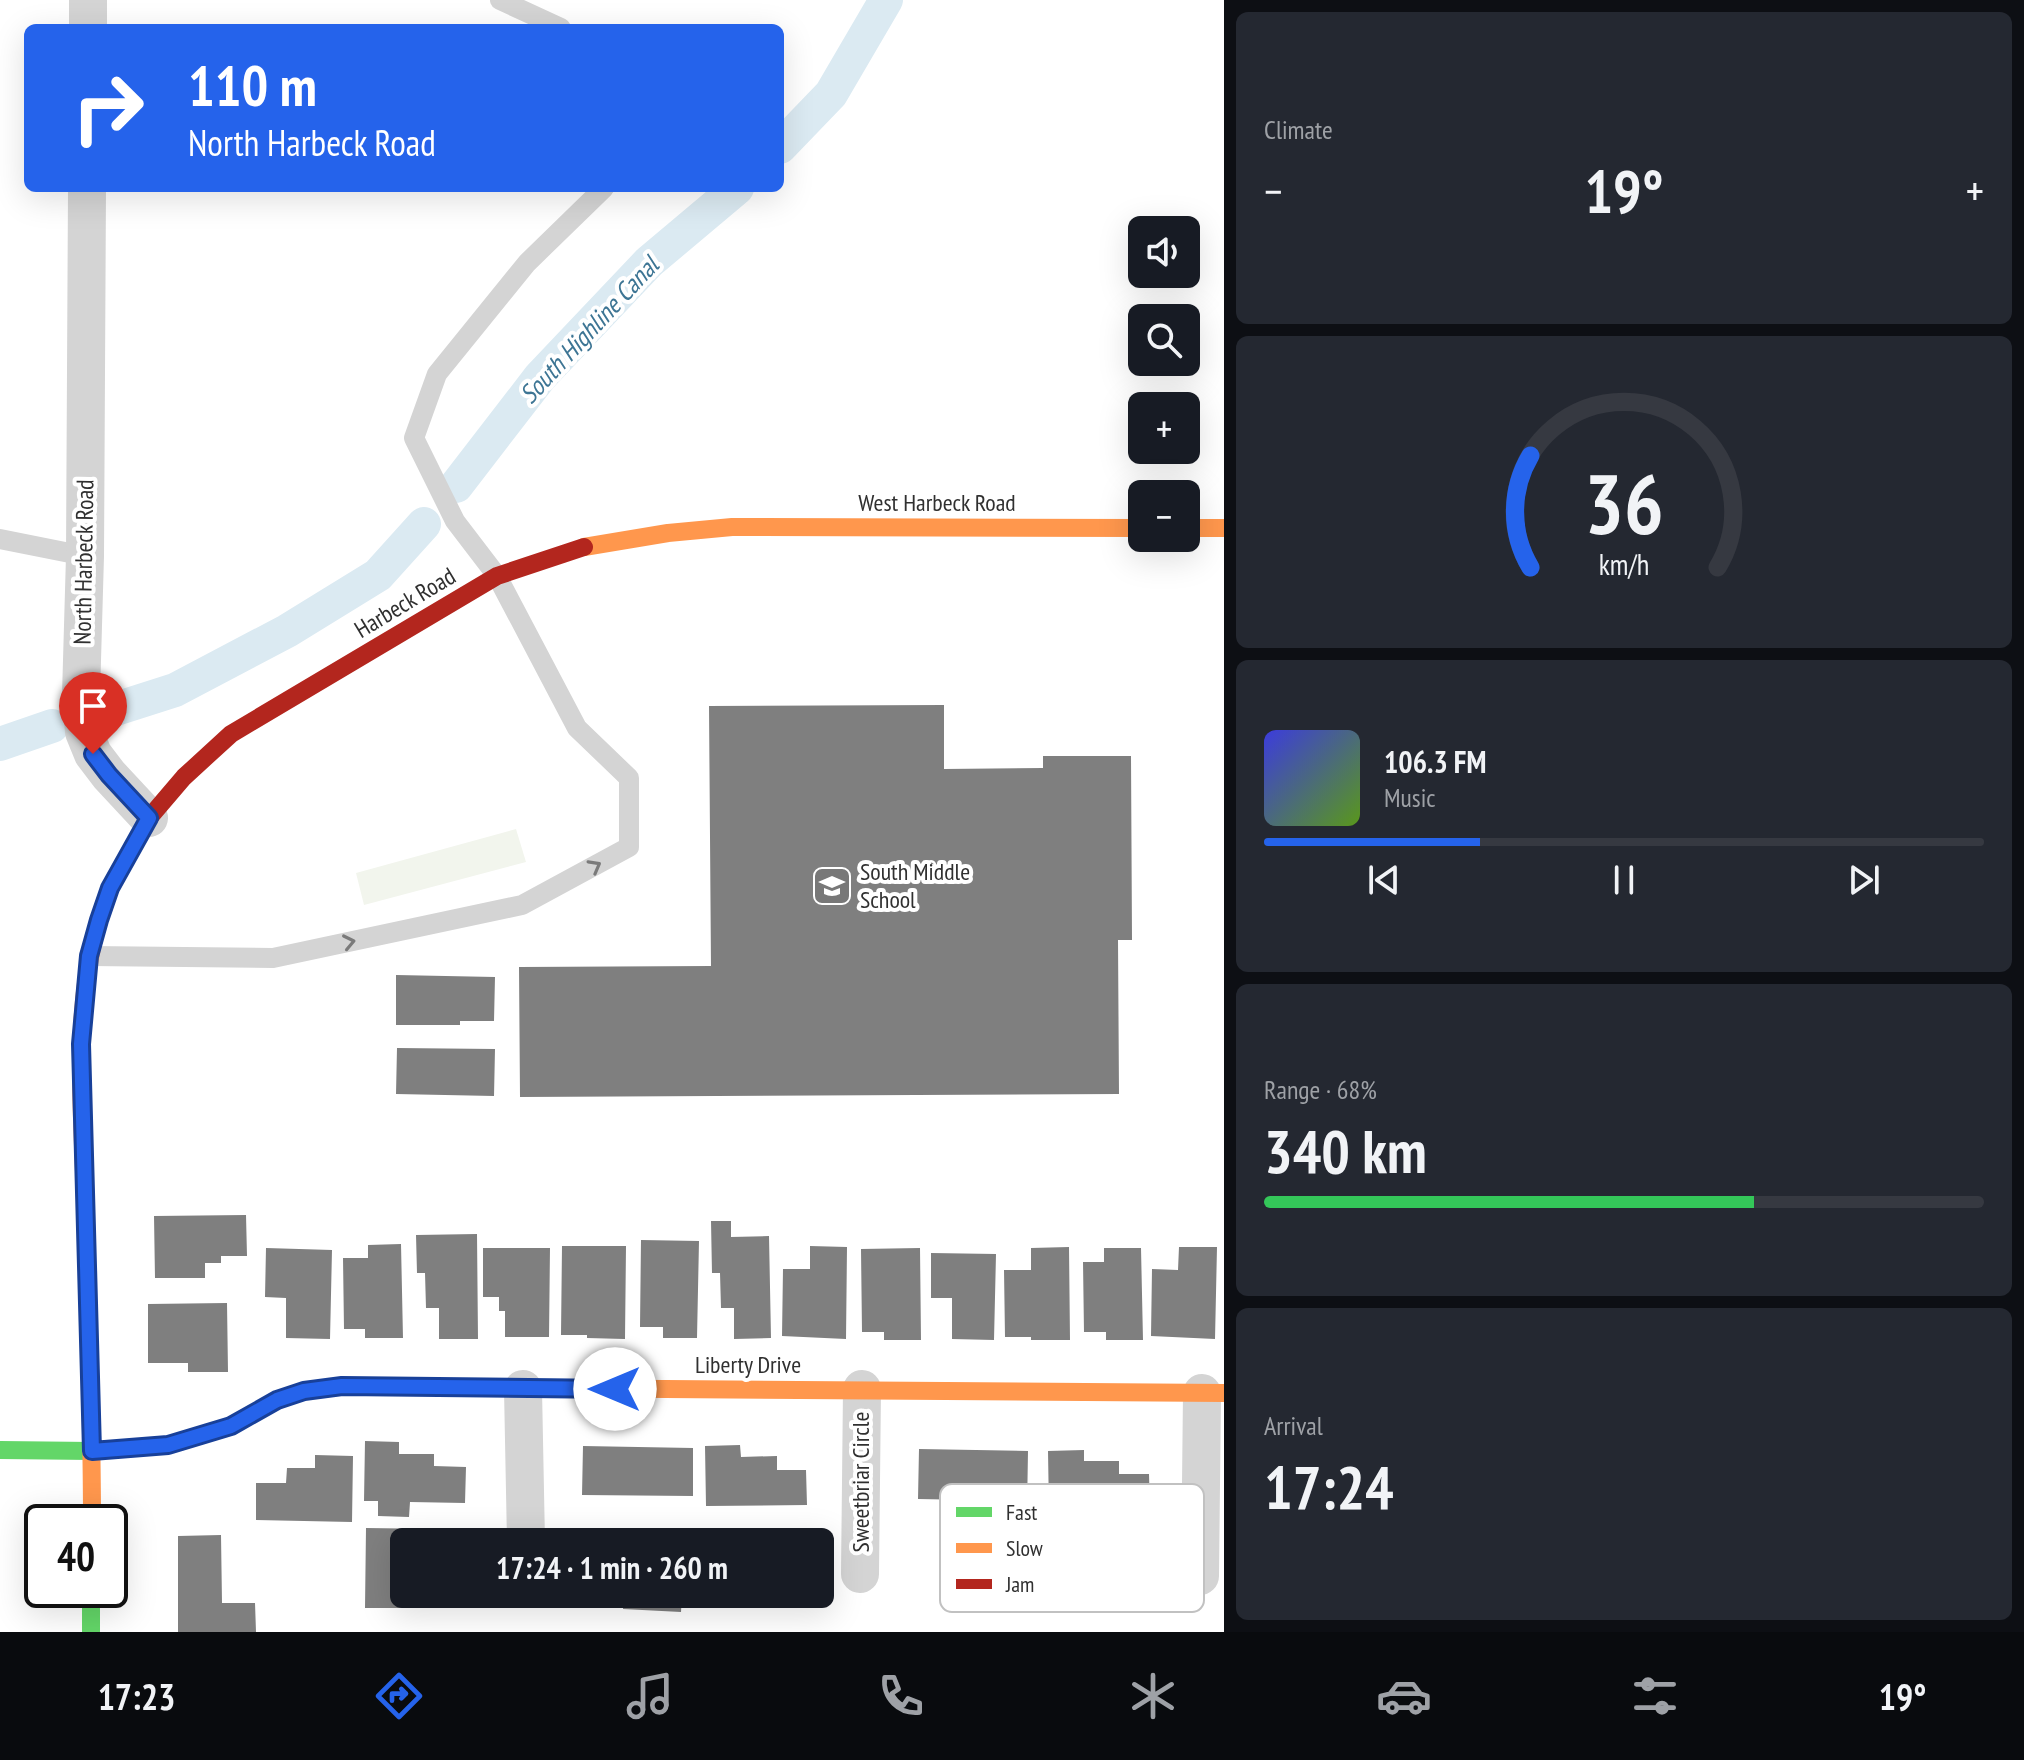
<!DOCTYPE html>
<html lang="en">
<head>
<meta charset="utf-8">
<style>
	body { margin:0; font-family:"PT Sans Narrow",sans-serif; background:#242831; color:#f1f3f6; height:100vh; display:flex; flex-direction:column; font-size:30px; white-space:nowrap }
	* { box-sizing:border-box; margin:0 }
	p { font-size:26px; color:#9ea1a6 }
	.icon { flex:none; width:44px; height:44px; fill:none; stroke:currentColor; stroke-width:2; stroke-linecap:round; stroke-linejoin:round }
	.map { position:relative; flex:1; overflow:hidden }
	.panel { display:flex; flex-direction:column; gap:12px; padding:12px; background:#0d0f14; width:800px }
	.panel>* { flex:none }
	.top-card { position:absolute; left:24px; top:24px; width:760px; height:168px; border-radius:12px; box-shadow:0 8px 32px #0002; background:#2563eb; color:#fff; overflow:hidden }
	.tools { position:absolute; left:1128px; top:216px; display:grid; gap:16px }
	.tools a { display:grid; place-items:center; width:72px; height:72px; border-radius:12px; background:#171b24; box-shadow:0 8px 32px #0002; font-size:40px }
	.speed { position:absolute; left:24px; top:1504px; display:flex; gap:16px; font-size:40px; font-weight:700; text-align:center }
	.speed>* { display:grid; place-content:center; width:104px; height:104px; border-radius:50%; background:#171b24; box-shadow:0 8px 32px #0002; line-height:1 }
	.speed .limit { border:4px solid #111; border-radius:12px; background:#fff; color:#111 }
	.pin { position:absolute; display:grid; place-items:center; width:68px; height:68px; color:#fff; margin:-82px -34px; border-radius:50% 50% 50% 0; rotate:-45deg; box-shadow:0 0 8px #0007 }
	.pin .icon { rotate:45deg }
	.me { position:absolute; width:88px; margin:-44px; rotate:270deg; stroke-linejoin:round; filter:drop-shadow(0 0 6px #0008) }
	.turn { display:flex; align-items:center; gap:28px; height:168px; padding:0 32px; font-size:36px }
	.turn .icon { width:104px; height:104px; stroke-width:2.5 }
	.turn b { display:block; font-size:56px; line-height:68px }
	.big { font-size:60px; font-weight:700; line-height:1.1 }
	.panel .card { flex:1; display:flex; flex-direction:column; justify-content:center; gap:12px; min-width:0; padding:0 28px; border-radius:12px; background:#242831 }
	.panel .dial { align-items:center; gap:0 }
	.dial svg { height:208px; overflow:visible; fill:none; stroke:#363941; stroke-width:7; stroke-linecap:round; text-anchor:middle }
	.dial text { fill:#f1f3f6; stroke:none }
	.song { display:flex; align-items:center; gap:24px }
	.cover { width:96px; height:96px; border-radius:12px; background:linear-gradient(135deg,hsl(240 70% 55%),hsl(90 70% 35%)) }
	.played { height:8px; border-radius:4px; background:linear-gradient(90deg,#2563eb 30%,#363941 30%) }
	.keys { display:flex; justify-content:space-around; direction:ltr }
	.heat { display:flex; justify-content:space-between; align-items:center; font-size:44px; direction:ltr }
	.charge { height:12px; border-radius:6px; background:linear-gradient(90deg,#34c759 68%,#363941 0) }
	.trip { position:absolute; left:390px; top:1528px; width:444px; height:80px; border-radius:12px; background:#171b24; box-shadow:0 8px 32px #0002; font-weight:700; line-height:80px; text-align:center }
	.tab-bar { display:flex; height:128px; justify-content:space-around; align-items:center; background:#090b0e; color:#9ea1a6 }
	.tab-bar .icon { width:56px; height:56px }
	.tab-bar .on { color:#2563eb }
	.tab-bar b { font-size:36px; color:#f1f3f6 }
	main { display:flex; flex:1; min-height:0 }
	.map>svg:first-child { display:block }
</style>
</head>
<body>
<main>
<div class="map">
<svg width="1224" height="1632" viewBox="0 0 1224 1632">
	<rect width="100%" height="100%" fill="#fff"/>
	<path fill="#f2f5ed" d="M516 829 526 862 364 905 356 873Z"/>
	<g fill="none" stroke-linecap="round" stroke-linejoin="round">
		<path stroke="#dbeaf2" stroke-width="34" d="M780 147 831 94 886 0
			M456 486 540 377 649 262 737 188
			M103 713 175 690 287 631 378 575 424 524
			M0 744 52 726"/>
	</g>
	<path fill="#7f7f7f" d="M944 705V769L1043 768V756H1131L1132 940H1118L1119 1094 520 1097 519 967 711 966 709 706Z
		M396 975 495 977 494 1021H460V1025H396Z
		M397 1048 495 1049 494 1096 396 1094Z
		M246 1215 247 1256H221V1263H205V1278H155L154 1216Z
		M711 1221H731V1237L769 1236 771 1338 734 1339V1308H721L720 1273H712Z
		M477 1234 478 1339H439V1308H426L425 1273H417L416 1235Z
		M641 1240 699 1241 697 1338H663V1327H640Z
		M401 1244 403 1338H365V1329H344L343 1258H368V1245Z
		M562 1246H626L625 1339 587 1338V1335H561Z
		M810 1246 847 1247 846 1339 782 1336 783 1269H810Z
		M1069 1247 1070 1340H1031V1337H1005L1004 1270H1031V1248Z
		M1179 1247H1217L1215 1339 1151 1336 1152 1269 1178 1270Z
		M266 1248 332 1250 330 1339 286 1338V1298L265 1297Z
		M483 1248H550L549 1337H505V1311H499V1297H483Z
		M920 1248 921 1340H884V1332H862L861 1249Z
		M1104 1248H1141L1143 1340H1106V1332H1084L1083 1262H1104Z
		M931 1253 996 1254 994 1340 952 1339V1298H931Z
		M227 1303 228 1372H188V1363H148V1304Z
		M365 1441 399 1442V1454H434V1466L466 1467 465 1503 410 1502 409 1517 378 1516V1501H364Z
		M740 1445 741 1457 777 1456V1470H806L807 1505 706 1506 705 1446Z
		M583 1446 693 1448V1496L582 1495Z
		M919 1449 1028 1451 1027 1510 971 1509V1500L918 1499Z
		M1084 1450V1461H1119V1474H1149L1150 1510 1049 1511 1048 1451Z
		M315 1455 353 1456 352 1522 256 1520V1483H286L287 1468H315Z
		M366 1528 440 1529V1542H404V1594H426L425 1608H365Z
		M613 1528 686 1532 685 1542H613Z
		M778 1528V1542H706V1529Z
		M221 1535 222 1603H255L256 1632H178V1536Z
		M624 1594H682L681 1612 623 1609Z
		M706 1594H766V1608H706Z"/>
	<g fill="none" stroke-linecap="round" stroke-linejoin="round">
		<path stroke="#d4d4d4" stroke-width="20" d="M500 0 561 28
			M0 539 85 556
			M89 956 273 958 522 905 629 847V778L577 728 497 576 455 521 414 438 437 374 527 263 604 188"/>
		<path stroke="#d4d4d4" stroke-width="38" d="M88 28V0
			M87 188 85 556 81 695 84 732 93 754 109 775 149 818
			M523 1389 526 1542
			M860 1574 862 1389
			M1200 1576 1202 1393"/>
		<path stroke="#63d668" stroke-width="18" d="M0 1450 92 1451 168 1445 231 1426 277 1400 304 1391 342 1386 533 1388
			M91 1590V1632"/>
		<path stroke="#ff974d" stroke-width="18" d="M1186 528H1224
			M584 547 668 533 732 527 1142 528
			M533 1388 1224 1393
			M92 1522C92 1414 88 1307 85 1199 82 1095 70 984 111 886"/>
		<path stroke="#b3261e" stroke-width="18" d="M111 886 149 818 184 777 231 734 497 576 584 547"/>
	</g>
	<defs><path id="oneway-chevron" d="M-2-3.5L2.5 0L-2 3.5" fill="none" stroke-width="1.6" stroke-linecap="round" stroke-linejoin="round" transform="scale(2)"/></defs>
	<g stroke="#7a7a7a">
		<use href="#oneway-chevron" transform="translate(595 866) rotate(-29)"/>
		<use href="#oneway-chevron" transform="translate(349 942) rotate(-12)"/>
	</g>
	<g fill="none" stroke-linecap="round" stroke-linejoin="round">
		<g stroke="#184099" stroke-width="20">
			<path id="route" d="M93 754 109 775 149 818 110 888 99 920 89 956 81 1044 92 1451 168 1445 231 1426 277 1400 304 1391 342 1386 615 1389"/>
		</g>
		<use href="#route" stroke="#2563eb" stroke-width="14"/>
	</g>
	<defs>
		<g id="school-square" transform="scale(2)"><rect x="-9" y="-9" width="18" height="18" rx="4" fill="#787878" stroke="#fff"/><path d="M0-5L7-2L0 1L-7-2ZM-4 1L0 2.5L4 1V4Q0 6-4 4Z" fill="#fff"/></g>
	</defs>
	<g fill-rule="evenodd">
		<use href="#school-square" x="832" y="886"/>
	</g>
	<g text-anchor="middle" stroke-width="8" stroke-linejoin="round" paint-order="stroke">
		<g font-size="24" fill="#303030" stroke="#fff">
			<text x="937" y="511">West Harbeck Road</text>
			<text transform="translate(84 562) rotate(-89)" y="8">North Harbeck Road</text>
			<text transform="translate(405 603) rotate(-31)" y="8">Harbeck Road</text>
			<text x="748" y="1373">Liberty Drive</text>
			<text transform="translate(861 1482) rotate(-90)" y="8">Sweetbriar Circle</text>
		</g>
		<g font-size="24" fill="#303030" stroke="#fff" text-anchor="start">
			<text x="860" y="880">South Middle<tspan x="860" dy="28">School</tspan></text>
		</g>
		<g font-size="26" font-style="italic" fill="#3d7594" stroke="#fff">
			<text transform="translate(589 330) rotate(-47)" y="9">South Highline Canal</text>
		</g>
	</g>
	<rect x="940" y="1484" width="264" height="128" rx="12" fill="#fff" stroke="#c1c1c1" stroke-width="2"/>
	<rect x="956" y="1507" width="36" height="10" fill="#63d668"/>
	<rect x="956" y="1543" width="36" height="10" fill="#ff974d"/>
	<rect x="956" y="1579" width="36" height="10" fill="#b3261e"/>
	<g font-size="22" fill="#303030">
		<text x="1006" y="1520">Fast</text>
		<text x="1006" y="1556">Slow</text>
		<text x="1006" y="1592">Jam</text>
	</g>
</svg>
<div class="tools">
<a><svg class="icon" aria-label="sound" viewBox="0 0 24 24"><path d="M4 9h4l5-4v14l-5-4H4zM17 9q2 3 0 6"/></svg></a>
<a><svg class="icon" aria-label="search" viewBox="0 0 24 24"><circle cx="10" cy="10" r="6"/><path d="M15 15l6 6"/></svg></a>
<a>+</a>
<a>−</a>
</div>
<div class="speed"><div class="limit">40</div></div>
<div class="pin" style="left:93px;top:754px;background:#d93025"><svg class="icon" aria-label="arrive" viewBox="0 0 24 24"><path d="M6 21V4h12l-3 4 3 4H6"/></svg></div>
<svg class="me" style="left:615px;top:1389px" viewBox="-20 -20 40 40"><circle r="19" fill="#fff"/><path d="M0-13L10 11 0 6-10 11z" fill="#2563eb"/></svg>
<div class="trip">17:24 · 1 min · 260 m</div>
<div class="top-card">
<div class="turn"><svg class="icon" aria-label="right" viewBox="0 0 24 24"><path d="M7 20v-9h11M14 6l5 5-5 5"/></svg><div><b>110 m</b>North Harbeck Road</div></div>
</div>
</div>
<section class="panel">
<div class="card"><p>Climate</p>
<div class="heat"><a>−</a><b class="big">19°</b><a>+</a></div>
</div>
<div class="card dial"><svg viewBox="0 0 100 80">
<path d="M14 69A42 42 0 1 1 86 69"/>
<path d="M14 69A42 42 0 0 1 14 26" stroke="#2563eb"/>
<text x="50" y="56" font-size="32" font-weight="700">36</text>
<text x="50" y="72" font-size="11">km/h</text>
</svg></div>
<div class="card">
<div class="song"><i class="cover"></i><div><b>106.3 FM</b><p>Music</p></div></div>
<div class="played"></div>
<div class="keys"><svg class="icon" aria-label="previous" viewBox="0 0 24 24"><path d="M18 5L8 12l10 7zM5 5v14"/></svg><svg class="icon" aria-label="pause" viewBox="0 0 24 24"><path d="M8 5v14M16 5v14"/></svg><svg class="icon" aria-label="next" viewBox="0 0 24 24"><path d="M6 5l10 7-10 7zM19 5v14"/></svg></div>
</div>
<div class="card"><p>Range · 68%</p><b class="big">340 km</b><div class="charge"></div></div>
<div class="card"><p>Arrival</p><b class="big">17:24</b></div>
</section>
</main>
<nav class="tab-bar">
<b>17:23</b>
<svg class="icon on" aria-label="directions" viewBox="0 0 24 24"><path d="M12 3l9 9-9 9-9-9zM9 14v-3h6M13 9l2 2-2 2"/></svg>
<svg class="icon" aria-label="music" viewBox="0 0 24 24"><path d="M9 18V5l10-2v13"/><circle cx="6" cy="18" r="3"/><circle cx="16" cy="16" r="3"/></svg>
<svg class="icon" aria-label="phone" viewBox="0 0 24 24"><path d="M5 4h4l2 5-3 2q2 4 5 5l2-3 5 2v4C11 20 4 13 5 4z"/></svg>
<svg class="icon" aria-label="climate" viewBox="0 0 24 24"><path d="M12 3v18M4 7l16 10M4 17L20 7"/></svg>
<svg class="icon" aria-label="car" viewBox="0 0 24 24"><path d="M5 17H2v-5l4-1 3-4h7l3 4 3 1v5h-3M9 17h6M6 11h13"/><circle cx="7" cy="17" r="2"/><circle cx="17" cy="17" r="2"/></svg>
<svg class="icon" aria-label="filters" viewBox="0 0 24 24"><path d="M4 7h16M4 17h16"/><circle cx="9" cy="7" r="2"/><circle cx="15" cy="17" r="2"/></svg>
<b>19°</b>
</nav>
</body>
</html>
